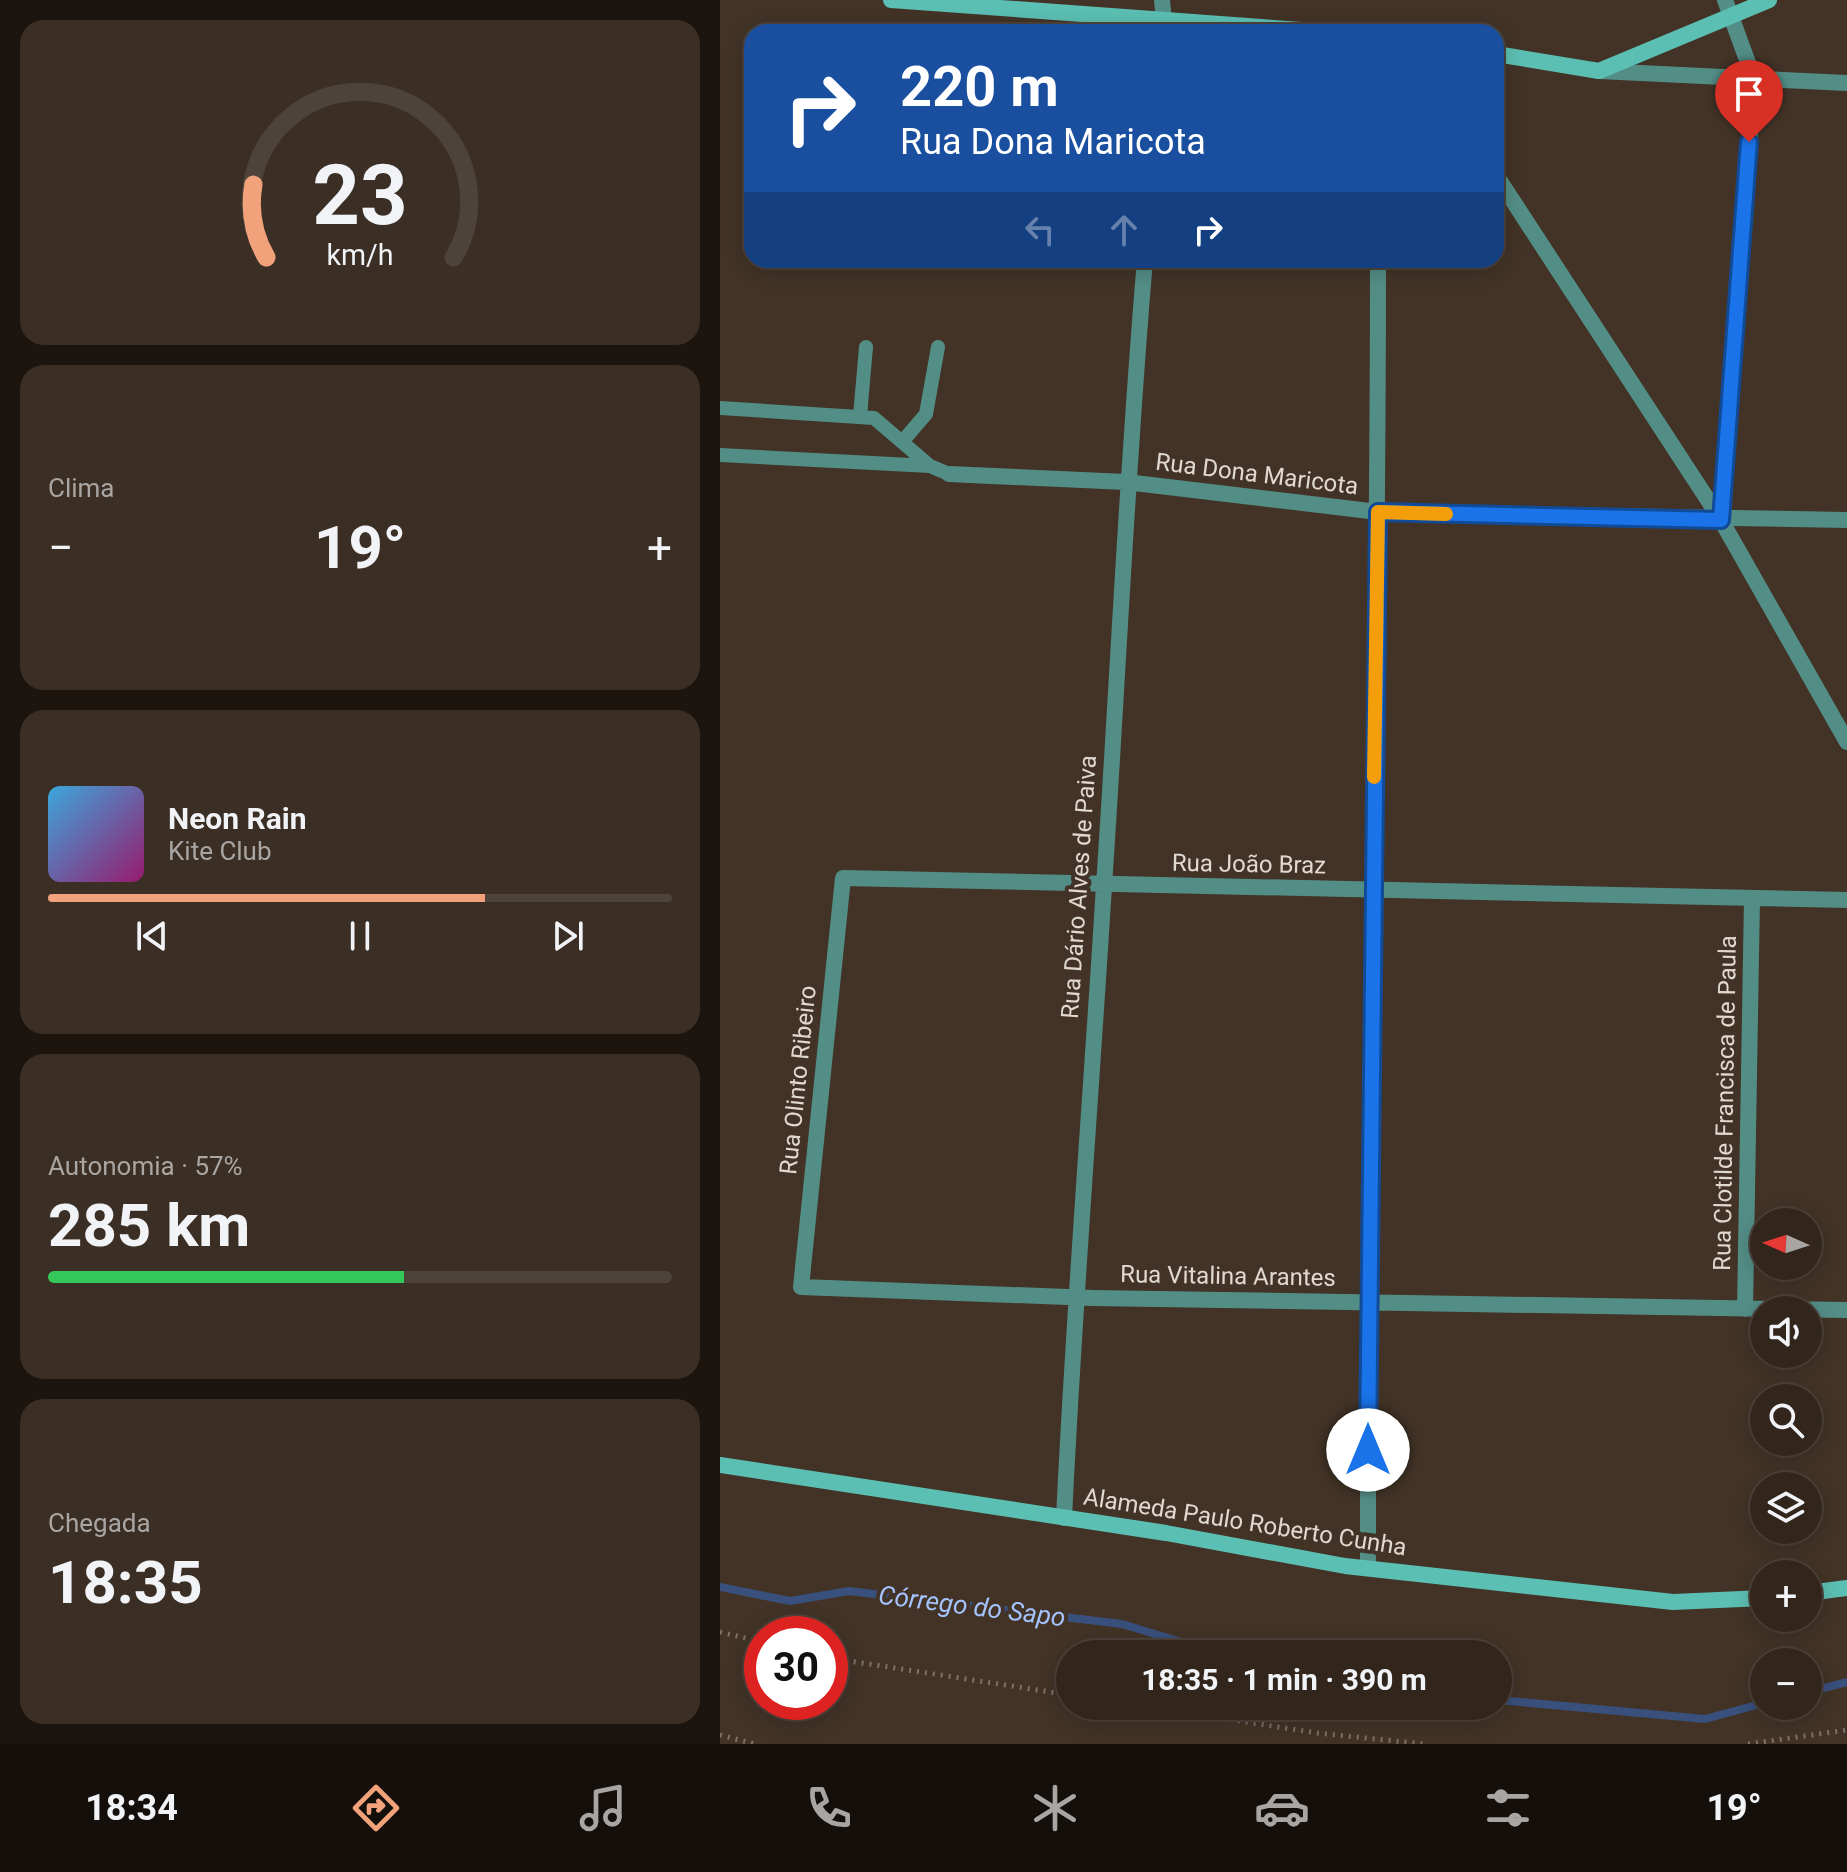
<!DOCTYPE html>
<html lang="pt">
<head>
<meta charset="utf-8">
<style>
	body { margin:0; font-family:Roboto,sans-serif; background:#3a2e25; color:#f1f3f6; height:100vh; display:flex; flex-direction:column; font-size:30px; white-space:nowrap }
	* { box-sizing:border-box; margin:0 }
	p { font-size:26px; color:#a8a5a3 }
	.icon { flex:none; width:44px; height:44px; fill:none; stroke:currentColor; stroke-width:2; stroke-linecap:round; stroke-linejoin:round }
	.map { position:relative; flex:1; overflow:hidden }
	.sheet { display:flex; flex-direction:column; gap:20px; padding:20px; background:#1c150f; width:720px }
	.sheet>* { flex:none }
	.guide { position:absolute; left:24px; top:24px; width:760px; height:244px; border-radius:24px; box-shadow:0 4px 20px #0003,0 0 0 2px #4d433b; background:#1a4fa0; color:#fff; overflow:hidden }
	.needle { width:52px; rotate:273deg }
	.tools { position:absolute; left:1030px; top:1208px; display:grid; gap:16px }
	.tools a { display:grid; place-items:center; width:72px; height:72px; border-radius:50%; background:#32261c; box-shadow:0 4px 20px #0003,0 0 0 2px #4d433b; font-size:40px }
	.speed { position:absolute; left:24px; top:1616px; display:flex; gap:16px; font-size:40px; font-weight:700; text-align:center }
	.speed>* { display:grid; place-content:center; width:104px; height:104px; border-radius:50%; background:#32261c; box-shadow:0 4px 20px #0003,0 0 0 2px #4d433b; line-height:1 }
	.speed .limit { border:12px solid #d22; background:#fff; color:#111 }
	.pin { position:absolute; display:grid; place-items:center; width:68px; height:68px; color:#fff; margin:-82px -34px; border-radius:50% 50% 50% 0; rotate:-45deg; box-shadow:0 0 8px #0007 }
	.pin .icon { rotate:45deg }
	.me { position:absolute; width:88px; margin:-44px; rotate:0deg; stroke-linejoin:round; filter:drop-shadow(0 0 6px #0008) }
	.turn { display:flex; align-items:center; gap:28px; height:168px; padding:0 24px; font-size:36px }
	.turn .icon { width:104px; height:104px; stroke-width:2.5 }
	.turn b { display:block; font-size:56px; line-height:68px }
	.lanes { display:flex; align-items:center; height:76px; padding:0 24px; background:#0003; justify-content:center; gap:40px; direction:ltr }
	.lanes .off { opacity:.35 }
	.big { font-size:60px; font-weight:700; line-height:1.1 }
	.sheet .card { flex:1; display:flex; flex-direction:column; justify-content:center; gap:12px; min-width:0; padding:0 28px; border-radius:24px; background:#3a2e25 }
	.sheet .dial { align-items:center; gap:0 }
	.dial svg { height:208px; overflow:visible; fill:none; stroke:#4d433b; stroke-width:7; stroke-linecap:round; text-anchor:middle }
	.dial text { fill:#f1f3f6; stroke:none }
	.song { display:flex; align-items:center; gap:24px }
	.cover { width:96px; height:96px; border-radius:12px; background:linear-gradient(135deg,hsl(200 70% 55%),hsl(320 70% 35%)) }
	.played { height:8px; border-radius:4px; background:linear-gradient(90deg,#f1a27b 70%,#4d433b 70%) }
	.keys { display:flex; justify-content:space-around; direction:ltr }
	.heat { display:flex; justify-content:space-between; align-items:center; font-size:44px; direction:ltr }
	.charge { height:12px; border-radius:6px; background:linear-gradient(90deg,#34c759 57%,#4d433b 0) }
	.trip { position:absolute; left:336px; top:1640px; width:456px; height:80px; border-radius:40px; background:#32261c; box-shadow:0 4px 20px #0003,0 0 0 2px #4d433b; font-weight:700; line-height:80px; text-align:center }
	.tabs { display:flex; height:128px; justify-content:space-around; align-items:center; background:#140f0b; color:#a8a5a3 }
	.tabs .icon { width:56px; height:56px }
	.tabs .selected { color:#f1a27b }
	.tabs b { font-size:36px; color:#f1f3f6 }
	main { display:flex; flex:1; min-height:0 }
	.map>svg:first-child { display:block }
</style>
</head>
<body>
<main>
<section class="sheet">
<div class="card dial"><svg viewBox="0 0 100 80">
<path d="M14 69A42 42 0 1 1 86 69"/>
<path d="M14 69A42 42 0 0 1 9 41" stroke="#f1a27b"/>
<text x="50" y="56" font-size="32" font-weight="700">23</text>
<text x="50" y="72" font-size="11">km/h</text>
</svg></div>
<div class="card"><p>Clima</p>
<div class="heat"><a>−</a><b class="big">19°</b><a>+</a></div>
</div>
<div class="card">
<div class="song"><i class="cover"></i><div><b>Neon Rain</b><p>Kite Club</p></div></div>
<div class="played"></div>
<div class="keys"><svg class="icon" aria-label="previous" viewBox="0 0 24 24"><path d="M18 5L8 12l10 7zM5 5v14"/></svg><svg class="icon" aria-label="pause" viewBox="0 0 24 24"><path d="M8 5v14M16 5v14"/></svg><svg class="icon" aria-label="next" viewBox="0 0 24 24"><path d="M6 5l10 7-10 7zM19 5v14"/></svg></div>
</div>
<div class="card"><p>Autonomia · 57%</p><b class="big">285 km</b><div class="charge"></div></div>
<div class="card"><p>Chegada</p><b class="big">18:35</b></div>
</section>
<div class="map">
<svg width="1127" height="1744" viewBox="0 0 1127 1744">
	<rect width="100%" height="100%" fill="#423326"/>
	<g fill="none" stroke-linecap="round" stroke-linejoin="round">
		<path stroke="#39507c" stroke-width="8" d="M0 1587 70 1601 129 1591 402 1624 501 1654
			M1088 1692 1127 1682
			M778 1700 985 1719 1044 1703"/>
		<path stroke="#7e7166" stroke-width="5" stroke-dasharray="2 6" stroke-linecap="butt" d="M0 1632 42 1642
			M110 1658 350 1695
			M423 1706 597 1733 704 1744
			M0 1735 35 1744
			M1028 1744 1127 1730"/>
		<path stroke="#538e86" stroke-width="14" d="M0 408 154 418 210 466
			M140 416 146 347
			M182 442 206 414 218 347
			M0 455 210 466 229 474"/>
		<path stroke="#538e86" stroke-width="16" d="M442 0 445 32
			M879 71 1127 83
			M776 175 1001 520 1127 742
			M229 474 406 482 658 512 1127 520
			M1001 520 1034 79 1005 0
			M1127 900 123 878 81 1287 373 1298 1127 1310
			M1025 1309 1032 898
			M344 1518C354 1307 371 1097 384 886 398 677 407 469 425 260
			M648 1568C647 1132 658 696 658 260"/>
		<path stroke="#5cbfb3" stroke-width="16" d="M171 0 609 32
			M776 54 879 71 1049 0
			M0 1465 446 1533 625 1566 953 1602 1044 1598
			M1088 1593 1127 1588"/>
	</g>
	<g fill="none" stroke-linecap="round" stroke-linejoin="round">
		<g stroke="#114b97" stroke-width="20">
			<path id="route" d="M648 1450 658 512 1001 520 1029 142"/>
		</g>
		<use href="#route" stroke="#1a73e8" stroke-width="14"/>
		<path stroke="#f59e0b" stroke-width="14" d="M654 777 658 512 726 514"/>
	</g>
	<g text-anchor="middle" stroke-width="8" stroke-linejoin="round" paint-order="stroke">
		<g font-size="24" fill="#e1d8d0" stroke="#423326">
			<text transform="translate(537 474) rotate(7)" y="8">Rua Dona Maricota</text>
			<text transform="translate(529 864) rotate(1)" y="8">Rua João Braz</text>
			<text transform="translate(359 887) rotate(-86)" y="8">Rua Dário Alves de Paiva</text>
			<text transform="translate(78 1080) rotate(-84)" y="8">Rua Olinto Ribeiro</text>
			<text transform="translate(1005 1103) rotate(-89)" y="8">Rua Clotilde Francisca de Paula</text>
			<text transform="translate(508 1276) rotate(1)" y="8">Rua Vitalina Arantes</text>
			<text transform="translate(525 1522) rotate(9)" y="8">Alameda Paulo Roberto Cunha</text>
		</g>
		<g font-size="26" font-style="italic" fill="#a4c2fb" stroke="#423326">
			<text transform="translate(252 1606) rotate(7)" y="9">Córrego do Sapo</text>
		</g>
	</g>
</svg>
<div class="tools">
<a><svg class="needle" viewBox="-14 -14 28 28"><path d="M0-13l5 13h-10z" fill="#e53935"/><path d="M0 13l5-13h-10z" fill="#a8a5a3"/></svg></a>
<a><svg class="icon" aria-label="sound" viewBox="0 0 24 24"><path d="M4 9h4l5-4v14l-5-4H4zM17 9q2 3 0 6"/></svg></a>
<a><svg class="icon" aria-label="search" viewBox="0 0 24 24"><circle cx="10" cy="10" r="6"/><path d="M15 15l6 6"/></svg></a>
<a><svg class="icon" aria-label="layers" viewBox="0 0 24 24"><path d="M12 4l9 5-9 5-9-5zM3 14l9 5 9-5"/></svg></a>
<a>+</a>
<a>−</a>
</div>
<div class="speed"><div class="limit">30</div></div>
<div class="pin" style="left:1029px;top:142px;background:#d93025"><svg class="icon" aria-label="arrive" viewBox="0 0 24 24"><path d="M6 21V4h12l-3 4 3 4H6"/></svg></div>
<svg class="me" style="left:648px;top:1450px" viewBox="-20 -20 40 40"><circle r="19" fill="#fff"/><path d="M0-13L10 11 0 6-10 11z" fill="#1a73e8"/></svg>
<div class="trip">18:35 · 1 min · 390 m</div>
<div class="guide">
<div class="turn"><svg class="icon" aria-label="right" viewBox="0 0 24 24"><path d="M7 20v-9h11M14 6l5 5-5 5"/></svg><div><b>220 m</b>Rua Dona Maricota</div></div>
<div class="lanes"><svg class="icon off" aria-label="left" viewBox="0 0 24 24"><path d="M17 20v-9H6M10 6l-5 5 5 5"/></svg><svg class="icon off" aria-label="ahead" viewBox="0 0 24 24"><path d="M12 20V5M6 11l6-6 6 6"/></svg><svg class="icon" aria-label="right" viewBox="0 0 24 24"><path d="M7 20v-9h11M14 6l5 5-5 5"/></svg></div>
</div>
</div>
</main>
<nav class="tabs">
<b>18:34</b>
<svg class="icon selected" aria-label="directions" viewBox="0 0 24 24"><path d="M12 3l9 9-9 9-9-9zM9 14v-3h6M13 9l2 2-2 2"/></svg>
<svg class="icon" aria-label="music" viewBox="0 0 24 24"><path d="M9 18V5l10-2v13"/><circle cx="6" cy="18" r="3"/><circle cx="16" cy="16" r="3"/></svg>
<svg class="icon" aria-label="phone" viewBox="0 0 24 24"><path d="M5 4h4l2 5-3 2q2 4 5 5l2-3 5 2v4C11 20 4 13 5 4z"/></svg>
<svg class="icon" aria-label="climate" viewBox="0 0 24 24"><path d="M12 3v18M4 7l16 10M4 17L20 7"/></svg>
<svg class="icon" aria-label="car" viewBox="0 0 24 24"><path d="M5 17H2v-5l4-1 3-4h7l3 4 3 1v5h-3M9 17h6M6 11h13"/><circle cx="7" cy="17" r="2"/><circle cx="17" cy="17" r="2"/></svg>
<svg class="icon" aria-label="filters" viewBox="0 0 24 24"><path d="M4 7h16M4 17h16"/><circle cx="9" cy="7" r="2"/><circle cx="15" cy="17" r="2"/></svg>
<b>19°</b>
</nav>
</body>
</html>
